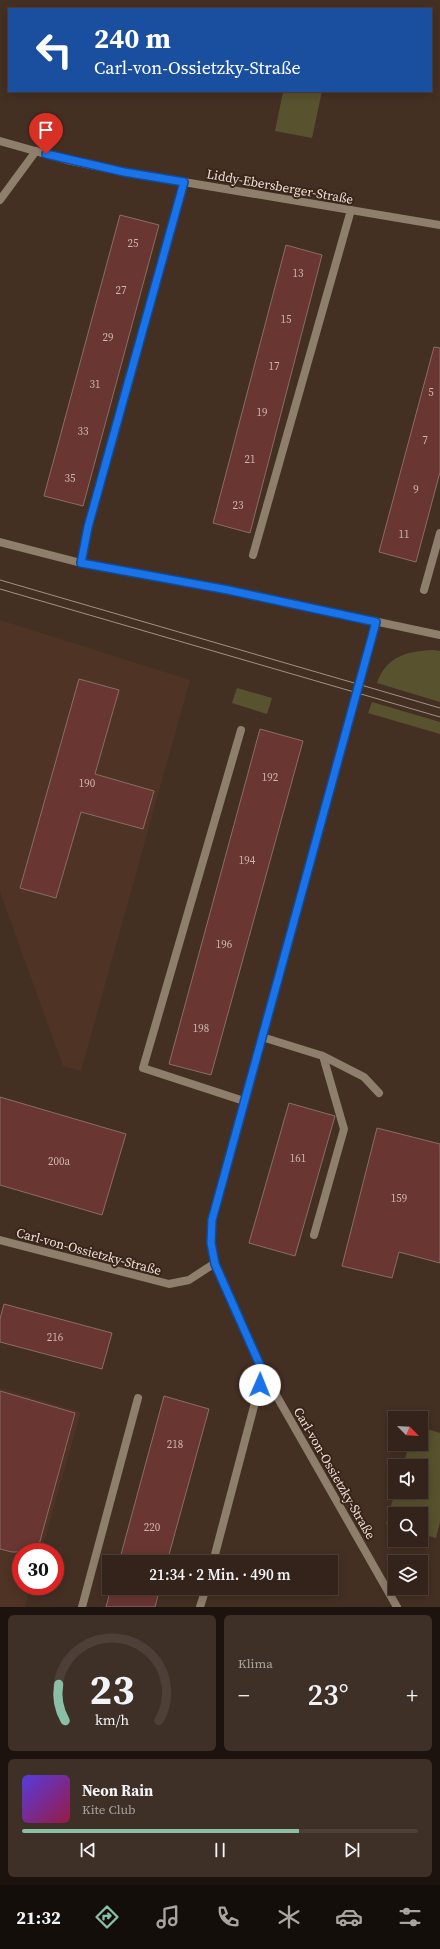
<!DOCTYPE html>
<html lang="de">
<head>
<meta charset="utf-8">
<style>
	body { margin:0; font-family:"Source Serif 4",serif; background:#3e2f27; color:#f1f3f6; height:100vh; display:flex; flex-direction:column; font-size:15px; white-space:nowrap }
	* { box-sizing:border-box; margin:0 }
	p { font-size:13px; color:#a9a4a2 }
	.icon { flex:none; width:22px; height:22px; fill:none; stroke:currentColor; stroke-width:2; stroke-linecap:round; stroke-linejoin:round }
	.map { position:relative; height:1607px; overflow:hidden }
	.details { display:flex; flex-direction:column; gap:8px; padding:8px; background:#1c130e; flex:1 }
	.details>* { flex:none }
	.top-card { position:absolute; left:8px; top:8px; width:424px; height:84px; border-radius:0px; box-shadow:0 2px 10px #0003,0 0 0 1px #4e4039; background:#1a4fa0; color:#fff; overflow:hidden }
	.needle { width:26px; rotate:114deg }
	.tools { position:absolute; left:388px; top:1411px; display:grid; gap:8px }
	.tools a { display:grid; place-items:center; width:40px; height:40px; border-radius:0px; background:#33231a; box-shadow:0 2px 10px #0003,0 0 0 1px #4e4039; font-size:20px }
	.speed { position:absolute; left:12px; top:1543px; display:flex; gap:8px; font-size:20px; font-weight:700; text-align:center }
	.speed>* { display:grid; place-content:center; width:52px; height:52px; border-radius:50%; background:#33231a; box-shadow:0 2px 10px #0003,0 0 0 1px #4e4039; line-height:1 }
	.speed .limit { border:6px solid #d22; background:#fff; color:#111 }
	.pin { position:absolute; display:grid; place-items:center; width:34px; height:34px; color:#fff; margin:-41px -17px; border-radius:50% 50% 50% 0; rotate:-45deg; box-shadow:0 0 4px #0007 }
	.pin .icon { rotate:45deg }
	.me { position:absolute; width:44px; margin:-22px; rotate:1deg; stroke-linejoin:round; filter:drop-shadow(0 0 3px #0008) }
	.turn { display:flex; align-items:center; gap:14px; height:84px; padding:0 20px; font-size:18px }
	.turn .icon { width:52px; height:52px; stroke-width:2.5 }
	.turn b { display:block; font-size:28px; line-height:34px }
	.big { font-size:30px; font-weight:600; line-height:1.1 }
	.details .widget { flex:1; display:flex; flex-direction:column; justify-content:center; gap:6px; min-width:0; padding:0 14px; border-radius:6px; background:#3e2f27 }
	.details .dial { align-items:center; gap:0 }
	.dial svg { height:104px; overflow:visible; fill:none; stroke:#4e4039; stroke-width:7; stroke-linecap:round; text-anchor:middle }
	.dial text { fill:#f1f3f6; stroke:none }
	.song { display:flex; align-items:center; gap:12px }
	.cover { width:48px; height:48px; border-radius:6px; background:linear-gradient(135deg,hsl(250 70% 55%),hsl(340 70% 35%)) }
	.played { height:4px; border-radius:2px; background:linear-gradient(90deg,#8abfa5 70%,#4e4039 70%) }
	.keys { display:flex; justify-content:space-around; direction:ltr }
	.heat { display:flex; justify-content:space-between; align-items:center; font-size:22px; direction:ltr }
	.details .tiles { flex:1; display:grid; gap:8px; grid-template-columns:1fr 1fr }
	.widget:last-child { grid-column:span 2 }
	.trip { position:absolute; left:102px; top:1555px; width:236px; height:40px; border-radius:0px; background:#33231a; box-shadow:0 2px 10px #0003,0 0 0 1px #4e4039; font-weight:600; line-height:40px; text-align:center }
	.menu { display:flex; height:64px; justify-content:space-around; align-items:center; background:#140e0a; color:#a9a4a2 }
	.menu .icon { width:28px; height:28px }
	.menu .selected { color:#8abfa5 }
	.menu b { font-size:18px; color:#f1f3f6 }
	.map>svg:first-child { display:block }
</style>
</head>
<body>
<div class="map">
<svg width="440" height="1607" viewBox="0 0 440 1607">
	<rect width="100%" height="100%" fill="#442f23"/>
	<path fill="#4f3324" d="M0 620 190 680 81 1071 63 1066 0 892Z
		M0 1388 81 1412 41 1552H21V1586H31L25 1607H0Z"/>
	<path fill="#59522f" d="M281 91H322L312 138 275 131 283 92Z
		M433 650 440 651V702L377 683C386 657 406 651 433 650Z
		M237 688 272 698 267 714 232 703Z
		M372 702 440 722V734L368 713Z
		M421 1427 440 1433V1522L436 1538 421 1534V1514H395V1527L386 1524 395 1492H421V1466H403L409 1444H421Z"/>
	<path fill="#693631" stroke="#8a6d6a" d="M120 215 159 225 83 506 44 496Z
		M286 245 322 255 250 533 213 523Z
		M434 347 440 348V472L416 562 379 552Z
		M79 679 119 690 95 774 154 791 143 829 81 812 56 898 20 888Z
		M260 729 303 741 211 1075 169 1064Z
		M0 1097 126 1134 102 1215 0 1185Z
		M289 1103 335 1116 295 1256 249 1243Z
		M377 1128 440 1144V1263L399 1252 392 1278 342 1266Z
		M4 1304 112 1333 102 1369 0 1342V1319Z
		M0 1391 75 1413 37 1552H12L0 1549Z
		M164 1396 209 1409 184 1500 167 1562H119Z
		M111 1588H160L155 1607H106Z"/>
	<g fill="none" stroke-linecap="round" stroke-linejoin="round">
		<path stroke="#8e7f6c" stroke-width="8" d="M0 200 36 151
			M253 555 351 210
			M81 563 88 527 184 182
			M424 590 440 533
			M241 730 143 1068 244 1101
			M262 1037 323 1056 344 1129 314 1235
			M323 1056 364 1077 379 1093
			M82 1607 138 1398"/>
		<path stroke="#8e7f6c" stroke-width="8" d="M0 141 67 160 124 172 440 225
			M0 1240 169 1284 189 1280 215 1263
			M213 1562 263 1372
			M200 1607 206 1588"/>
		<path stroke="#8e7f6c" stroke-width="8" d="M0 542 81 563 228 590 440 635
			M376 622 212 1220 211 1243 215 1263 263 1372 397 1607"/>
		<path stroke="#a29087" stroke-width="1" d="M0 580 440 708
			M0 589 440 717"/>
	</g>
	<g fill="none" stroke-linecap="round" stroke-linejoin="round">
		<g stroke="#114b97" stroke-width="10">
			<path id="route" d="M46 154 124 172 184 182 88 527 81 563 228 590 376 622 212 1220 211 1243 215 1264 263 1372 260 1385"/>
		</g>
		<use href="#route" stroke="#1a73e8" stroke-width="7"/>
	</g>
	<g text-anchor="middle" stroke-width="4" stroke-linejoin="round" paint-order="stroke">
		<g font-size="11" fill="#cdb6ae">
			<text x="133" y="247">25</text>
			<text x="298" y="277">13</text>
			<text x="121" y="294">27</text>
			<text x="286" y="323">15</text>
			<text x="108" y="341">29</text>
			<text x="274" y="370">17</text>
			<text x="95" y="388">31</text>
			<text x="431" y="396">5</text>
			<text x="262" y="416">19</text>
			<text x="83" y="435">33</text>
			<text x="425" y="444">7</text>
			<text x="250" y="463">21</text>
			<text x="70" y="482">35</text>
			<text x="416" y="493">9</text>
			<text x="238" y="509">23</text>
			<text x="404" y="538">11</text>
			<text x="270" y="781">192</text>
			<text x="87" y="787">190</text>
			<text x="247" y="864">194</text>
			<text x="224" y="948">196</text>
			<text x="201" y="1032">198</text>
			<text x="298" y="1162">161</text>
			<text x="59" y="1165">200a</text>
			<text x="399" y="1202">159</text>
			<text x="55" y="1341">216</text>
			<text x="175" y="1448">218</text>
			<text x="152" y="1531">220</text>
		</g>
		<g font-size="13" fill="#eee0d8" stroke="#392519">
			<text transform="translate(280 186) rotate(10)" y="5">Liddy-Ebersberger-Straße</text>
			<text transform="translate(89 1251) rotate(15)" y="5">Carl-von-Ossietzky-Straße</text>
			<text transform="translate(335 1473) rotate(60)" y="5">Carl-von-Ossietzky-Straße</text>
		</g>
	</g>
</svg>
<div class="tools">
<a><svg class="needle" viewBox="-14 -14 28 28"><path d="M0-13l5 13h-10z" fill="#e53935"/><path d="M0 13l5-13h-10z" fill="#a9a4a2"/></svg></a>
<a><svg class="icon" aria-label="sound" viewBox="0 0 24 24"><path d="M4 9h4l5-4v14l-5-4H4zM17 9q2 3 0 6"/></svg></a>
<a><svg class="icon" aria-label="search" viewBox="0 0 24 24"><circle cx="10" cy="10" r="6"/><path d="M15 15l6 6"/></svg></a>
<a><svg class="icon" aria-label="layers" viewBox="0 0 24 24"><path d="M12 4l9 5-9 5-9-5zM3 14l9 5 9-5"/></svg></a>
</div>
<div class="speed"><div class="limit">30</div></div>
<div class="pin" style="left:46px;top:154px;background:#d93025"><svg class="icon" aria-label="arrive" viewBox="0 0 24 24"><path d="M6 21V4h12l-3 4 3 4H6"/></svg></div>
<svg class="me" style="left:260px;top:1385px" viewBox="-20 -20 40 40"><circle r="19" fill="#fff"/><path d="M0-13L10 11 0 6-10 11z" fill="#1a73e8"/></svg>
<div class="trip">21:34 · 2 Min. · 490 m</div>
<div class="top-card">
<div class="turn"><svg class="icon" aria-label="left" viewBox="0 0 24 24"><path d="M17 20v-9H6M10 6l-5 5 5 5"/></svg><div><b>240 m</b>Carl-von-Ossietzky-Straße</div></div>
</div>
</div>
<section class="details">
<div class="tiles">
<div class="widget dial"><svg viewBox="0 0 100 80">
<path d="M14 69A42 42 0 1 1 86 69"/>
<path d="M14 69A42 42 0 0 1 9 41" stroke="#8abfa5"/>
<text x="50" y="56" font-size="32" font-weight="700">23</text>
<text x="50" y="72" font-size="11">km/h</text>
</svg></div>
<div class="widget"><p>Klima</p>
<div class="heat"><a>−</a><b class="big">23°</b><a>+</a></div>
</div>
<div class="widget">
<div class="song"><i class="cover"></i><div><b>Neon Rain</b><p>Kite Club</p></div></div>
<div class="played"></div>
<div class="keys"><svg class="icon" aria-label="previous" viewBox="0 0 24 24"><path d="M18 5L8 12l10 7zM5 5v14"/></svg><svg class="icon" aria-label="pause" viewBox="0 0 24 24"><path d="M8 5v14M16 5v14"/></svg><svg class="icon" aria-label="next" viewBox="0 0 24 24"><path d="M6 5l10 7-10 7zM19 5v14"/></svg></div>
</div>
</div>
</section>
<nav class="menu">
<b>21:32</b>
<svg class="icon selected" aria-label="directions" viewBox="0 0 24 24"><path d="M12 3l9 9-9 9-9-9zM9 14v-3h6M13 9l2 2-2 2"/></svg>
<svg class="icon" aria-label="music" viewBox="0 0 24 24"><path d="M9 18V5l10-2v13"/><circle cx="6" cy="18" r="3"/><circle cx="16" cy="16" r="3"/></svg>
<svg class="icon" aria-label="phone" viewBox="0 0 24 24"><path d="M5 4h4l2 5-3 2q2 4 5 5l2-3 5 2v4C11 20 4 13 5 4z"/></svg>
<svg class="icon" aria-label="climate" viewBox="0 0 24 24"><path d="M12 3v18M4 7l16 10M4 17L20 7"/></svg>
<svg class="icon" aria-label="car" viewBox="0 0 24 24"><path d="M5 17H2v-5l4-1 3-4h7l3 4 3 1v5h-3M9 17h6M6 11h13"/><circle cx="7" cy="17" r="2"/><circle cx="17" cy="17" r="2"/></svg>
<svg class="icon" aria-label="filters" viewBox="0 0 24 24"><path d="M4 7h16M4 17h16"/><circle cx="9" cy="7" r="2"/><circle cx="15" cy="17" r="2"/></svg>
</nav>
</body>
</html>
